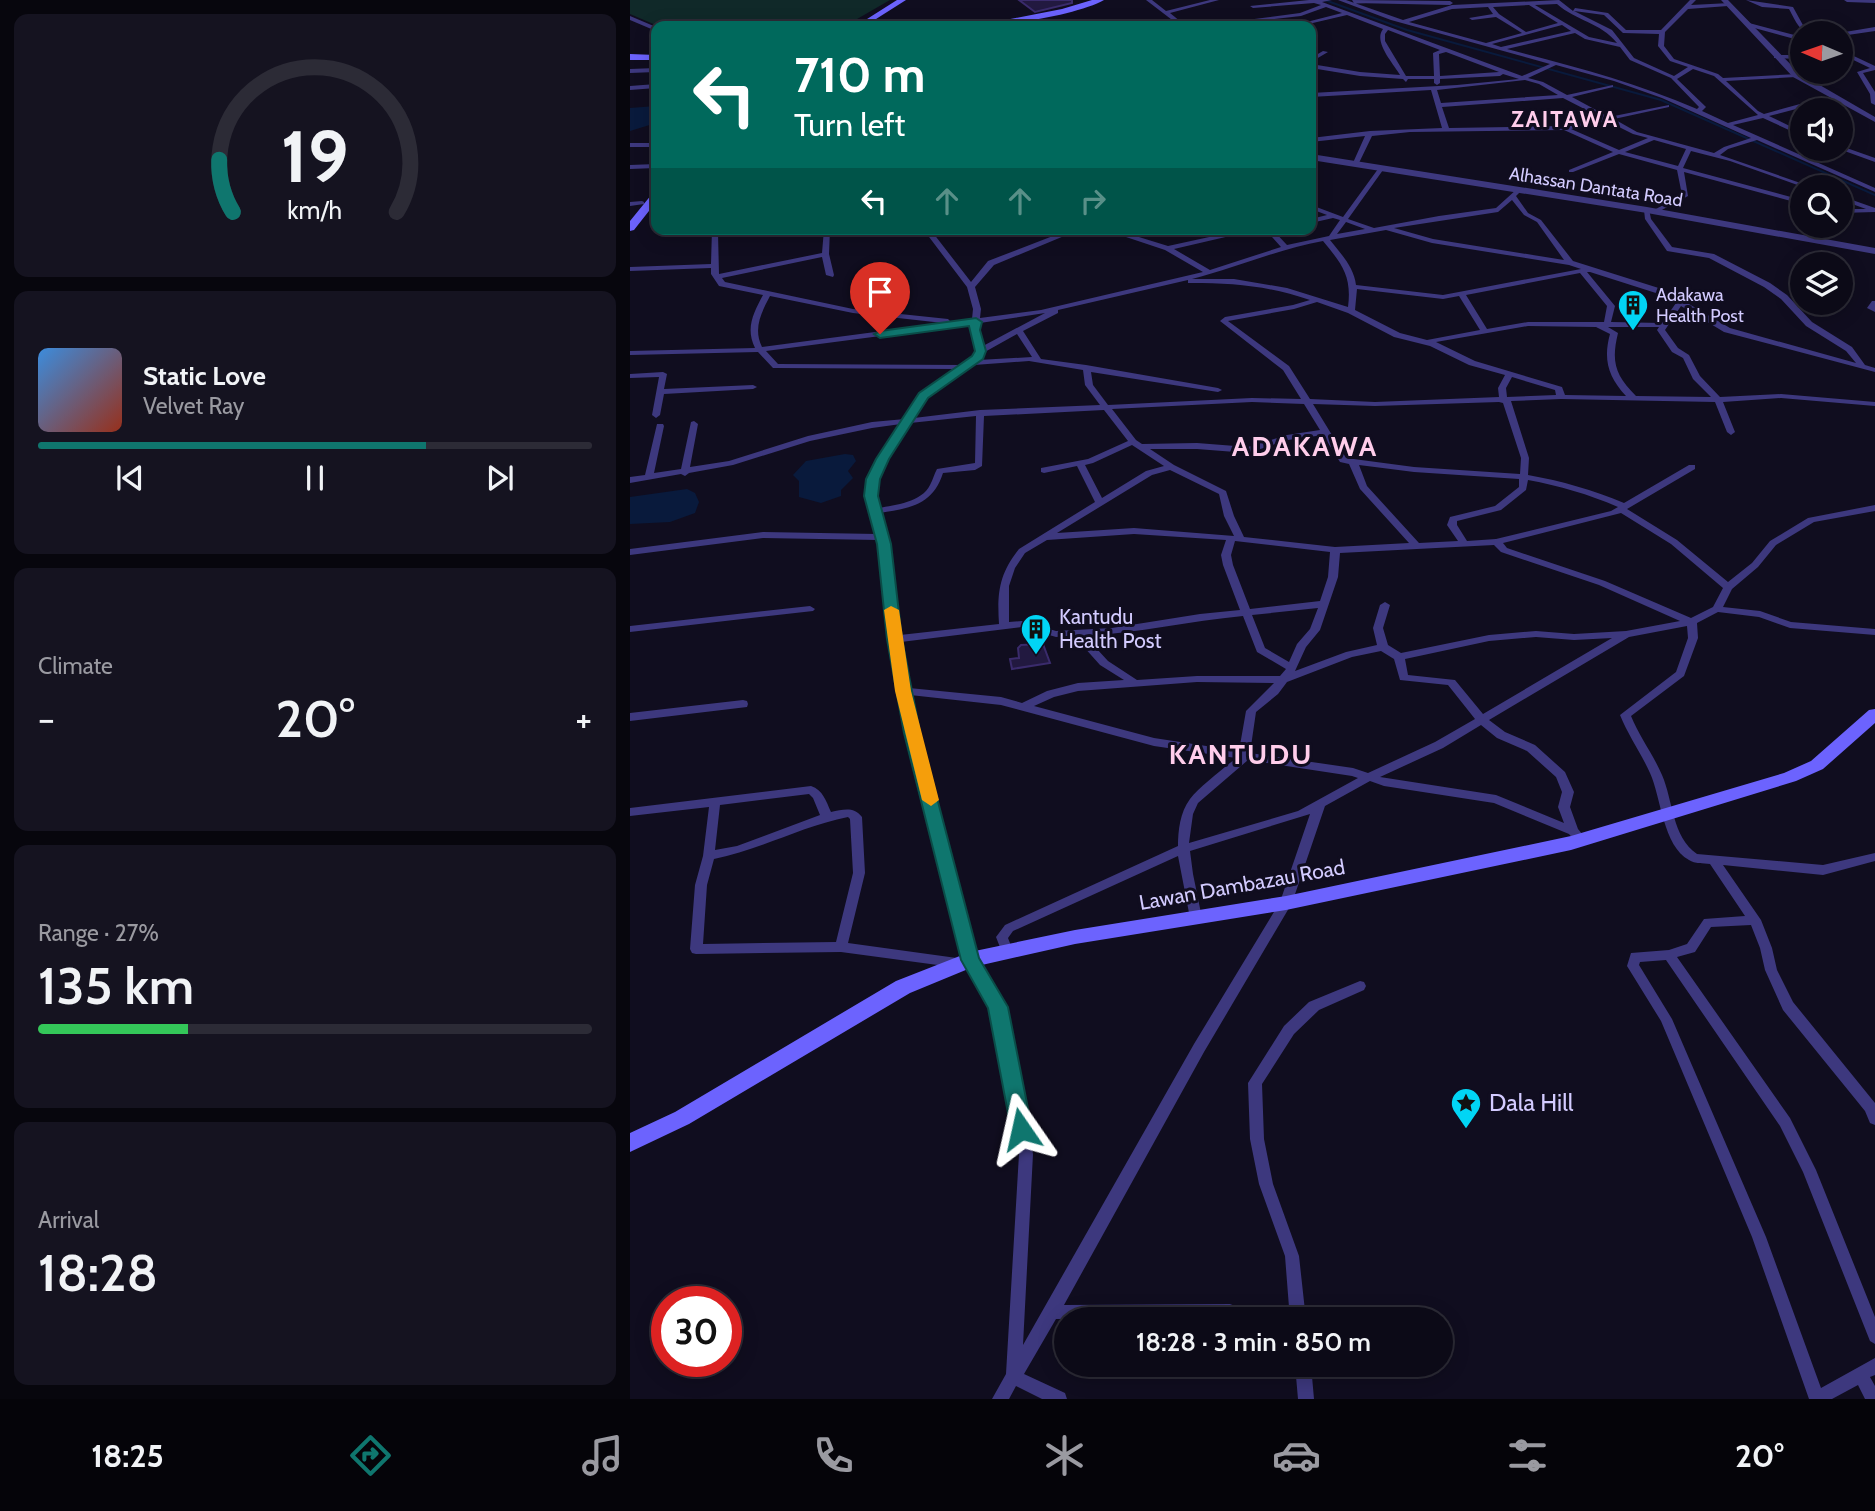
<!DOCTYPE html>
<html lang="en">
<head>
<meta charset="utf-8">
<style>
	body { margin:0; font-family:Cabin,sans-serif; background:#151320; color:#f1f3f6; height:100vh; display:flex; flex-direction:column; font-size:26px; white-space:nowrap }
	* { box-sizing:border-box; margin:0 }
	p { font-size:23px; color:#9a9aa1 }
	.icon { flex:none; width:38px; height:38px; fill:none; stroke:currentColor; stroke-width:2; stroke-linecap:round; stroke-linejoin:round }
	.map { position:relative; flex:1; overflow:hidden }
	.sheet { display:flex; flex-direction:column; gap:14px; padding:14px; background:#07060d; width:630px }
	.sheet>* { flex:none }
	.top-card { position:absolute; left:21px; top:21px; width:665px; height:214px; border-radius:14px; box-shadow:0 4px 18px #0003,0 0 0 2px #2c2b36; background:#00695c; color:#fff; overflow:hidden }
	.needle { width:46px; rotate:272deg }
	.fabs { position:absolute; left:1160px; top:21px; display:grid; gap:14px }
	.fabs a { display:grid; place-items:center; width:63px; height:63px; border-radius:50%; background:#0c0a17; box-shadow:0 4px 18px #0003,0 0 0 2px #2c2b36; font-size:35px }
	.speed { position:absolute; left:21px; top:1286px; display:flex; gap:14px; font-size:35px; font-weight:700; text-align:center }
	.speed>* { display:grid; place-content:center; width:91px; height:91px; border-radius:50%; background:#0c0a17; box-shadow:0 4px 18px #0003,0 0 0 2px #2c2b36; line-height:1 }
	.speed .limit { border:10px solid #d22; background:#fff; color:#111 }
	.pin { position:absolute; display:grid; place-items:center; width:60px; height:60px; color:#fff; margin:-72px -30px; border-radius:50% 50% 50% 0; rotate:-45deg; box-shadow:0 0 7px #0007 }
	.pin .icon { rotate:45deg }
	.me { position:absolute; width:77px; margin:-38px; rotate:349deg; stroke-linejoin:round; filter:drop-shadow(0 0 5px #0008) }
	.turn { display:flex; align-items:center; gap:24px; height:147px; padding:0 28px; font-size:32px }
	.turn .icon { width:91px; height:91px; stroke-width:2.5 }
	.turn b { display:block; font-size:49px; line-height:60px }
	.lanes { display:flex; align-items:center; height:66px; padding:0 28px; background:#0003; justify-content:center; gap:35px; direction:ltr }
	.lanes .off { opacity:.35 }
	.big { font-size:52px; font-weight:600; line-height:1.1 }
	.sheet .card { flex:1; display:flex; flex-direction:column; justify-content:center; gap:10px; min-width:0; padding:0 24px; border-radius:14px; background:#151320 }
	.sheet .dial { align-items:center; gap:0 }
	.dial svg { height:182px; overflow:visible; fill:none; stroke:#2c2b36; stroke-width:7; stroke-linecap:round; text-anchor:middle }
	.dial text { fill:#f1f3f6; stroke:none }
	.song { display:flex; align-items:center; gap:21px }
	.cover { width:84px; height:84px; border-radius:10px; background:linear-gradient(135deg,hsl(210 70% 55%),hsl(10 70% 35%)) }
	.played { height:7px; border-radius:4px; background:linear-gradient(90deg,#0f766e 70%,#2c2b36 70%) }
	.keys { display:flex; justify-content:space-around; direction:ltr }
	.heat { display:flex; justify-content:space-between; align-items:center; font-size:38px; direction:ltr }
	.charge { height:10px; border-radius:5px; background:linear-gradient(90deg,#34c759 27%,#2c2b36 0) }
	.trip { position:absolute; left:424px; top:1307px; width:399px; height:70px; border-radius:35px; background:#0c0a17; box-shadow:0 4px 18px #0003,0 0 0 2px #2c2b36; font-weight:600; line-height:70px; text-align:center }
	.dock { display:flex; height:112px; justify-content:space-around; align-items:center; background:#050409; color:#9a9aa1 }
	.dock .icon { width:49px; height:49px }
	.dock .current { color:#0f766e }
	.dock b { font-size:32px; color:#f1f3f6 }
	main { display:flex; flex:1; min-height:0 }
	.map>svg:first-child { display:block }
</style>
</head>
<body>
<main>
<section class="sheet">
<div class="card dial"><svg viewBox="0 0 100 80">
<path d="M14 69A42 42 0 1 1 86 69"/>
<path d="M14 69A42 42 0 0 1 8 46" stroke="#0f766e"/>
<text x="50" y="56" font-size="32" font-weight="700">19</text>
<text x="50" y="72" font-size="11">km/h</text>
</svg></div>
<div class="card">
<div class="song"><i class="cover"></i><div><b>Static Love</b><p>Velvet Ray</p></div></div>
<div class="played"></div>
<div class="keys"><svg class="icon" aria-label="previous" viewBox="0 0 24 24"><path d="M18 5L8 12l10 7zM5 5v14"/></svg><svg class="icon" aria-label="pause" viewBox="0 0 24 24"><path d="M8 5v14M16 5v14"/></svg><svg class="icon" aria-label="next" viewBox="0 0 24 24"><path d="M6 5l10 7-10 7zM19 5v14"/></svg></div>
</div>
<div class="card"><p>Climate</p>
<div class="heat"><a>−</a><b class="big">20°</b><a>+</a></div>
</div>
<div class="card"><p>Range · 27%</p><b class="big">135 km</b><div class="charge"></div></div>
<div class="card"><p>Arrival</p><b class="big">18:28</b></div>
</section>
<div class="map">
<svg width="1245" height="1399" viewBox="0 0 1245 1399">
	<rect width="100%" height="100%" fill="#100d1f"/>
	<path fill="#102929" d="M0 0H260L215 26H28L0 14Z"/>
	<path fill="#091a3c" d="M26 106V123L0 131V108Z
		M215 454 223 455 226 461 218 471 223 478 211 490V496L191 503 169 497V481L163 475 176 461Z
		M57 489 65 493 69 502 65 513 40 522 0 524V497Z"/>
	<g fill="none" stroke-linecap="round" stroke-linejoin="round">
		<path stroke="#091a3c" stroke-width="2" d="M695 0 777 30 1031 100 1245 195"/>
	</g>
	<path fill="#221940" stroke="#3a2b6c" stroke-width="2" d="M389 0H442V3L405 12Z
		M413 644 420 663 382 669 380 659 389 658 388 648 391 645Z"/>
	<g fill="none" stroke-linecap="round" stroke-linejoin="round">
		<path fill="#3d387e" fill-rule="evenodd" d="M516 0H522L536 11 580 0H589L540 13 556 26H550Z
			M679 0H702L692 2 892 76 920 64 761 20 708 0H716L773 20 822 5 929 0 943 11 945 8 978 13 996 30H1031L1060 0H1066L1061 5 1100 3 1098 6 1058 9 1035 32 1034 46 1044 59 1088 74 1093 78 1168 74 1169 75 1166 77 1096 81 1128 111 1134 114 1170 104 1215 102V104L1213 105 1170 108 1139 116 1172 132V136L1133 118 1103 125 1245 188V192L1127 140 1098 149 1090 155 1182 187H1173L1100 161 1061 151 1053 168 1172 200V204L1054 172 1058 196 1026 213 1024 212V210L1052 195 1047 170 989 154 943 172H939V170L983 152 934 130 780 132 742 136 728 165 723 166 722 165 735 136 681 142V138L740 131 812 128 801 90 681 97V93L827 85 889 79 873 74 870 76 810 79V83L807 85 804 83V79H778L776 82 773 79 730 76 681 68V64L730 72 770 75C763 63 743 42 753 29L717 15 670 26H661L712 13 696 7 671 16 584 26H570L670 13 691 5 684 3 623 8 620 6ZM927 4C946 21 970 22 987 43L959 37 905 5ZM899 5 928 23 896 32 869 14 863 7ZM858 7 863 14 839 18 842 20 866 17 892 33 856 43 779 22 822 9ZM944 11 974 15 993 33 1029 34 1028 46 1040 61 1058 67 1044 76 1004 58 982 30ZM932 25 941 31 871 47 862 44ZM758 30 810 50 803 53 804 76H776L755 41V34ZM945 33 955 39 990 47 1000 60 1041 78 1069 107 1067 109C1005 82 942 66 877 49ZM816 52 869 72 810 76 809 54ZM926 65 984 81 1032 98 1121 138 1094 147 1084 153 1007 132 984 119 1039 107V105L979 117 942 97 983 87V85L937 95 913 82 898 78ZM1063 69 1084 76 1128 115 1098 123 1072 111 1076 107 1075 106 1047 79ZM895 80 909 84 928 95 811 103 807 90ZM933 98 972 118 935 126 819 128 812 107ZM977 121 1003 134 1018 138 989 150 941 129ZM1024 140 1056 149 1048 166 995 152Z
			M722 0 820 1 823 3 820 5 724 3Z
			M1116 0 1163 7 1174 27 1187 33C1169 34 1167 23 1159 9L1132 7Z
			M1214 0H1245V3L1217 2Z
			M0 16 26 27V31L0 20Z
			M1119 23 1172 37V41L1117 26Z
			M1245 27V31L1211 36V33H1209Z
			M1211 50 1245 66V70L1233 73 1245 92V105L1241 103 1240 94 1227 72 1240 68 1211 54Z
			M693 51 698 52 681 62V58Z
			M1146 55H1172V59L1144 58V56Z
			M26 68V72L0 73V69Z
			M26 84V88L0 90V86Z
			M681 113 684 115V133L681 135Z
			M0 143H26V147H0Z
			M1211 146 1245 158V162L1209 149H1211Z
			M26 164V168L0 169V165Z
			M750 168 753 170 718 219 744 228 809 216 866 208 887 189H891L892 190 886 196 898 213 911 220 943 261 1035 290 1100 328 1226 363 1216 351 1176 326 1151 299 1134 287 1079 258 1037 251 1015 219 1014 210 1019 209 1021 219 1042 247 1084 254 1140 283 1157 295 1182 322 1222 347 1235 365 1245 368V372L1094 332 1051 306 1035 330 1048 348 1059 355 1070 376 1090 397 1151 394 1245 402V406L1151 398 1093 402 1105 432 1101 435 1097 432 1085 402 931 399 881 401 899 458 898 475C932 481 963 490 994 503L1059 465H1065V469L997 509 1047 540 1098 582 1122 563 1140 541 1178 518 1245 505V511L1184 522 1146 545 1128 567 1102 589 1093 607 1130 611 1161 622 1245 629V635L1160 628 1129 617 1088 612 1067 623 1068 638 1054 676 1001 716C1009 736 1023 754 1032 775 1043 800 1042 837 1067 854L1193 865 1245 853V861L1193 875 1093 865 1131 920 1142 948 1147 970 1163 1002 1245 1103V1125L1240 1123 1235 1111 1153 1010 1135 970 1130 948 1121 925 1081 927 1065 952 1047 957 1160 1118 1186 1170 1245 1317V1344L1240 1341 1173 1172 1150 1126 1036 960 1010 962 1009 965 1042 1019 1136 1237 1191 1388 1245 1358V1375L1240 1377 1245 1386V1399H1235L1228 1385 1202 1399H1179L1122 1237 1031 1021 997 966 1001 953 1039 950 1057 944 1074 919 1115 916 1080 864C1073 863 1065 864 1059 860 1033 846 1031 797 1020 773 1011 753 998 735 990 715L1046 672 1058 638 1057 626 999 637 859 720 875 732 905 745 935 772 944 792 940 807 948 829 957 840 955 843H947L939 834 864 803 754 786 740 781 695 806 662 903 574 1052 434 1305 600 1304 605 1306 608 1311 605 1316 600 1318 426 1319 394 1374 435 1393 437 1399H412L386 1386 379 1399H362L376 1374 389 1154 362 1008 336 964 334 967 330 968 211 952 66 954 62 953 60 949 65 885 73 856 79 807 0 816V808L181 786C193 790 196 801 201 812 213 810 223 806 232 817L235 873 218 943 334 959 277 733 268 691 248 540 133 538 0 555V549L133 532 247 534C243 522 239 510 237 498 234 472 258 445 271 424L242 428 180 441 103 465 59 473 55 476 51 474 0 483V477L15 475 27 424H33L34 426 24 473 51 469 61 422 64 421 68 424 60 467 99 461 178 436 242 422 275 419 293 390 326 369 146 368H143L128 352 0 355V351L125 348C115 328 124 312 133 295L89 286 81 274V268L0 271V267L81 264 82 229H113L110 231 88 233 89 274 192 253 194 229H200L199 254 204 275 203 277 196 275 192 257 92 278 95 282 223 309 318 319 321 322 342 319 343 309 337 287 293 229H300L341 282 358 261 441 229H451L364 265 345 287 351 309 350 318 411 310 573 272 535 250 472 229H483L538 246 616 229H630L544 249 580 270 651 247 635 229H642L657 245 699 236 710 220 703 218 681 223V219L697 215 681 209V205L713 217 748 169ZM882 200 894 215 907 222 934 260 803 239 764 228 868 212ZM716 222 735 229 707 234ZM756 230 802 243 939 265 951 269 813 295 726 285C724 267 711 254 700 240ZM693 241C712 264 722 276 718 307L657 288 604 279H562C606 268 648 249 693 241ZM957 272H960L1029 294 1046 303 1032 323 981 322 985 306ZM950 273 977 306 974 322H898L857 329 836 295ZM558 280V283H561C604 283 639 286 680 300L663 305 595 317 590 321 653 370 671 399 622 398 478 405 463 385 461 372 588 392 592 390 588 388 456 365 411 359 393 331 428 313V310ZM727 289 813 299 829 296 850 330 797 340 770 333 725 310ZM140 296 223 313 313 323 132 347C123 329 131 313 140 296ZM687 302 718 313 764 337 800 346 839 365 875 375 868 388 869 397 745 402 680 399 659 366 598 321 664 309ZM415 313 353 346 349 330 350 323ZM342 324 341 330 346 351 339 361 334 365 148 364 136 351ZM898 326 966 327 980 334C973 359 978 377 996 396L935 395 932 387 845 361 806 342ZM978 327H1029L1027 330 1042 352 1053 358 1063 379 1081 397 1006 396C985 375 981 362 988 333ZM387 334 402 357 348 360 353 353ZM399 361 453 370 455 385 470 405 350 410 284 418 299 394 344 365ZM882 377 925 390 926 395 877 397 876 388ZM622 402 674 404 690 430 657 435 618 447 567 443 512 444 506 440 482 409ZM869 402 873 403 891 458 890 474 784 467 716 458 683 404 745 406ZM474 410 498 441 458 459 411 468V472L414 473 447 466 465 502 389 549C369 574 367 593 369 624L270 635 259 544 250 513C280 508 303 505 313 473L345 470 352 466 354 416ZM346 416 345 463 307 469C304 474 303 480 300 485 292 502 265 505 249 508 240 475 264 449 280 423ZM693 435 710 462 719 464 730 489 779 543 705 547 614 537 604 516 596 491 544 465 520 449H567L618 453 658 440ZM502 445 534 466 516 471 472 498 455 465 463 463ZM729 465 784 472 889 479V487L865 506 820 517 817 525 828 541 789 543 737 486ZM540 470 589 494 594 516 604 536 504 528 427 533 522 475ZM898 480C930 486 958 494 988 507L981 511 866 539 837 541 827 525V521L871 510 896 490ZM991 513 1041 544 1093 588 1083 607 1061 618 975 581 877 548 873 543ZM504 534 596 540 591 555 593 565 610 610 570 614 482 628 426 631 392 621 379 622V586L385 568 395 553 417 540ZM605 541 700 552 698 577 690 601 620 609 603 565 601 555ZM864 545 871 552 969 585 1050 621 996 631 944 634 906 631 859 635 771 653 758 645 753 628 760 605 755 602 750 605 743 628 747 645 716 652 665 671 676 647 690 630 708 577 710 553ZM688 608 680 629 667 644 659 662 635 648 622 615ZM613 616 627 652 656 669 650 676H567L507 680 478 661 455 636C508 633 560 621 613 616ZM392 627 426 637 444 636 470 665 494 680 448 683 417 691 392 703 371 697 279 688 271 642ZM906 637 944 640 982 638 853 714 825 680 778 675 775 659 859 641ZM751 651 764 659 770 680 818 685 845 719 805 742 738 773 723 768 620 753 626 712 648 694 657 682 722 657ZM567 682 644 683 616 711 609 751 524 738 404 706 424 697 448 691ZM280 695 371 705 524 746 606 758C593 769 569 787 560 799 550 812 548 831 548 846L375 925 366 937 373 955 377 956 381 955 383 951 378 938 383 931 548 856 560 918 562 921 566 923 570 921 572 918 563 874 560 851 680 814 650 902 564 1044 393 1345 403 1154 374 1007 346 959 287 733ZM851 725 867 738 897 751 926 777 932 792 928 807 934 823 866 795 750 777 813 748ZM618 760 722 776 728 778 668 811 559 843 563 814 568 803ZM179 794 183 798 190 815 107 846 85 850 90 805ZM218 817 220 819 223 873 206 942 73 944 77 885 84 859C130 850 172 826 218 817Z
			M1211 196 1245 208V212L1211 213V209H1236L1211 200Z
			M12 201 14 202V204L0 206V202Z
			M1242 301H1245V312L1237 308Z
			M33 372 37 374 34 389 123 385 127 387 123 389 34 394 30 415 26 418 22 415 29 377 0 378V374Z
			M180 606 185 609 183 611 0 632V626Z
			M113 700 117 701 118 704 117 707 0 721V713Z
			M730 981 734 982 736 986 734 990 689 1010 664 1034 632 1084 634 1139 643 1184 669 1256 676 1320H660L655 1256 629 1184 620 1139 618 1083 654 1026 679 1002Z
			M665 1365H681L684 1399H668Z"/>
		<path fill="#3d387e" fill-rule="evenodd" d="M1091 0H1098L1169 73 1245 117V122L1163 77Z
			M681 154 1017 207 1245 248V254L1017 213 681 160Z"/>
		<path fill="#6c63fe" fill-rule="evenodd" d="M267 0H276L235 26H226Z
			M462 0H474C450 14 374 27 345 26L432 9Z
			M0 54 26 55V60H0Z
			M26 193V202L4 230 0 231V221L22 194Z
			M1245 709V723L1193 769 1166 781 941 850 656 910 445 944 343 967 280 993 59 1124 0 1152V1133L45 1112 266 981 340 952 445 930 656 896 941 836 1154 773 1181 761 1239 710Z"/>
	</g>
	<path fill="#0f766e" stroke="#0a4d48" stroke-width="2" d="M346 318 352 322 350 330 356 351 353 359 298 398 259 459 250 479 248 496 261 544 272 639 290 733 349 958 378 1007 402 1129 399 1136 391 1138 384 1136 381 1129 358 1008 331 960 274 733 257 639 247 544 234 496 236 479 246 459 289 393 342 356 345 351 339 326 250 338 244 334 250 331Z"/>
	<path fill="#f59e0b" d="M261 606 269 610 281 691 309 800 301 806 292 800 265 691 254 610Z"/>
	<defs>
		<g id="building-pin" transform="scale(1.575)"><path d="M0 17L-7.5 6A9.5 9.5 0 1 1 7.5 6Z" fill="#01d5f5" stroke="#100d1f"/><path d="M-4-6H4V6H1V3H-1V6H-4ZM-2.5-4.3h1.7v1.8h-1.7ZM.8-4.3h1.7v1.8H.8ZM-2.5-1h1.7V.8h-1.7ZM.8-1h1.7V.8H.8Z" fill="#111"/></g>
		<g id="sight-pin" transform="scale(1.575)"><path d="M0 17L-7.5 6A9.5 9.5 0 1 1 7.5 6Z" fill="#01d5f5" stroke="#100d1f"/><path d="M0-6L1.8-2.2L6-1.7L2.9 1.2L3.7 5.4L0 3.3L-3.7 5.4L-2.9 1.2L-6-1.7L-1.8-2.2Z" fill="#111"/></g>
	</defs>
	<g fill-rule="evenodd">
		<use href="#building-pin" x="1003" y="305"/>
		<use href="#building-pin" x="406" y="629"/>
		<use href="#sight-pin" x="836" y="1103"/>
	</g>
	<g text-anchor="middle" stroke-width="6" stroke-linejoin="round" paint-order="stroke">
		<g font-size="18" fill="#d3cbff" stroke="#100d1f">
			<text transform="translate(966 187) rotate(9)" y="6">Alhassan Dantata Road</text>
		</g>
		<g font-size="18" fill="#d3cbff" stroke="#100d1f" text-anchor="start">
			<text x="1026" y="301">Adakawa<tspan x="1026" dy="21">Health Post</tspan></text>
		</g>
		<g font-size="21" fill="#d3cbff" stroke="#100d1f" text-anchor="start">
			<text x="429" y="624">Kantudu<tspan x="429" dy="24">Health Post</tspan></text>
		</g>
		<g font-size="21" fill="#d3cbff" stroke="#100d1f">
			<text transform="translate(612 885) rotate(-10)" y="7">Lawan Dambazau Road</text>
		</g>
		<g font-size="23" font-weight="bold" letter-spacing="2" fill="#ffcdeb" stroke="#100d1f">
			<text x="935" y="127">ZAITAWA</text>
		</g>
		<g font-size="24" fill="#d3cbff" stroke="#100d1f" text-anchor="start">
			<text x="859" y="1111">Dala Hill</text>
		</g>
		<g font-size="28" font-weight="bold" letter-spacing="2" fill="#ffcdeb" stroke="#100d1f">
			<text x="675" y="456">ADAKAWA</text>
			<text x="611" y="764">KANTUDU</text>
		</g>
	</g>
</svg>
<div class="fabs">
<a><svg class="needle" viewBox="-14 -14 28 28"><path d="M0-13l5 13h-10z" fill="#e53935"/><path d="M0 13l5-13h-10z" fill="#9a9aa1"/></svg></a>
<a><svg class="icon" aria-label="sound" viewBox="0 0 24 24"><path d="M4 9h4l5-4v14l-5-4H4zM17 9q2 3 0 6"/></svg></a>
<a><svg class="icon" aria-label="search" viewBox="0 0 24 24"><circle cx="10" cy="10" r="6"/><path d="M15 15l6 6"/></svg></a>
<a><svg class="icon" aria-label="layers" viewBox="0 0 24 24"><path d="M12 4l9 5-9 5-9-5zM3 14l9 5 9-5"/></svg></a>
</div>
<div class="speed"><div class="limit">30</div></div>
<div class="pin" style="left:250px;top:334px;background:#d93025"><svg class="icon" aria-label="arrive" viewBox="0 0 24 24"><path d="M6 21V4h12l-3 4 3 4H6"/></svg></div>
<svg class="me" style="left:391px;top:1129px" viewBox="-20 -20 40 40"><path d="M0-17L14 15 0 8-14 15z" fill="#0f766e" stroke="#fff" stroke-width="4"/></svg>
<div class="trip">18:28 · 3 min · 850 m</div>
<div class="top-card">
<div class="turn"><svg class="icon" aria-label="left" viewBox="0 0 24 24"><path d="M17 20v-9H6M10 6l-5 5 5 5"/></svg><div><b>710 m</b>Turn left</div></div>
<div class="lanes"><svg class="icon" aria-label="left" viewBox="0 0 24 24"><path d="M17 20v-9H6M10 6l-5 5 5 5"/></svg><svg class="icon off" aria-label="ahead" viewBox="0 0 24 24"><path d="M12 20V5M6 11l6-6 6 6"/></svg><svg class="icon off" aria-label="ahead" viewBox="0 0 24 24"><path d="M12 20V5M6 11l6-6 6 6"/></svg><svg class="icon off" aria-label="right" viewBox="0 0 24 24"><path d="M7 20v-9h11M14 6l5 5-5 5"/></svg></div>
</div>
</div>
</main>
<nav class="dock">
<b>18:25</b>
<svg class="icon current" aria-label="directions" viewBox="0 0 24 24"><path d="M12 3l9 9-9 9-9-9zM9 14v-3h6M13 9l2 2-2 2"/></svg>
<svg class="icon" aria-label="music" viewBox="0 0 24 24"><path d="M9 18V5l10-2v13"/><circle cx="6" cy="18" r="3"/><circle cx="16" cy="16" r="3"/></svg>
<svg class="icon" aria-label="phone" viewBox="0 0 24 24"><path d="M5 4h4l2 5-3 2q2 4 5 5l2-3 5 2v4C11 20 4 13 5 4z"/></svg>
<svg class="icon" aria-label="climate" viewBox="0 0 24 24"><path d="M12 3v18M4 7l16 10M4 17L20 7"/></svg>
<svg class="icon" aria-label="car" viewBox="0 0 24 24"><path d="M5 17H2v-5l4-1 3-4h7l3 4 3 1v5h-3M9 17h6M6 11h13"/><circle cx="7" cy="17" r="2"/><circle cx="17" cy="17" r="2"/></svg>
<svg class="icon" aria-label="filters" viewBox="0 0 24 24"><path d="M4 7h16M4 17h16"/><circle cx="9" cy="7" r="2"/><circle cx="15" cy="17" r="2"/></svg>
<b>20°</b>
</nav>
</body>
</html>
